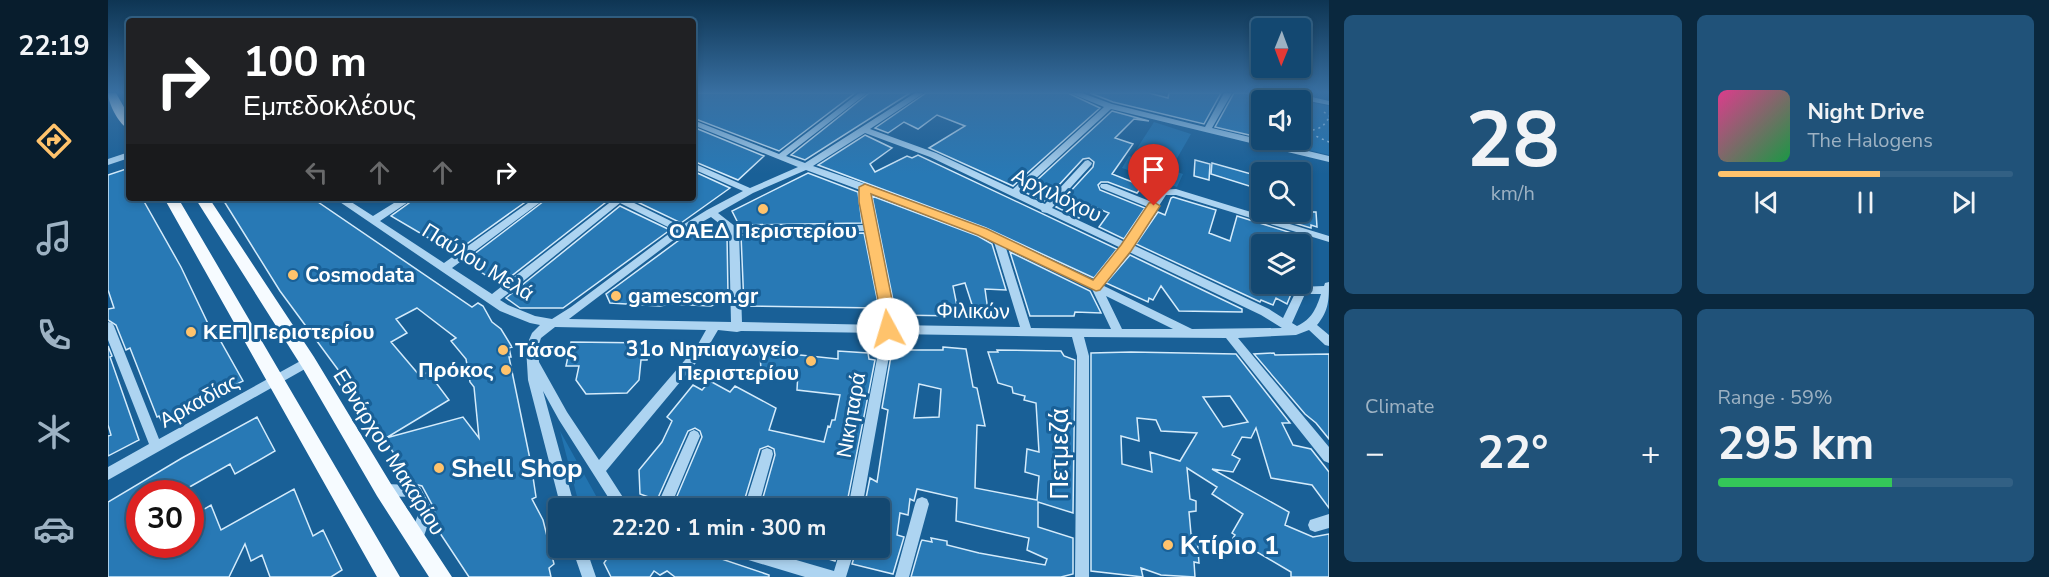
<!DOCTYPE html>
<html lang="en">
<head>
<meta charset="utf-8">
<style>
	body { margin:0; font-family:"Nunito Sans",sans-serif; background:#205279; color:#f1f3f6; height:100vh; display:flex; flex-direction:column; font-size:22px; white-space:nowrap }
	* { box-sizing:border-box; margin:0 }
	p { font-size:20px; color:#9db2c3 }
	.icon { flex:none; width:33px; height:33px; fill:none; stroke:currentColor; stroke-width:2; stroke-linecap:round; stroke-linejoin:round }
	.map { position:relative; flex:1; overflow:hidden }
	.drawer { display:flex; flex-direction:column; gap:15px; padding:15px; background:#0a283e; width:720px }
	.drawer>* { flex:none }
	.hud { position:absolute; left:18px; top:18px; width:570px; height:183px; border-radius:6px; box-shadow:0 3px 9px #0003,0 0 0 2px #326084; background:#202124; color:#fff; overflow:hidden }
	.needle { width:39px; rotate:181deg }
	.buttons { position:absolute; left:1143px; top:18px; display:grid; gap:12px }
	.buttons a { display:grid; place-items:center; width:60px; height:60px; border-radius:6px; background:#134871; box-shadow:0 3px 9px #0003,0 0 0 2px #326084; font-size:30px }
	.speed { position:absolute; left:18px; top:480px; display:flex; gap:12px; font-size:30px; font-weight:700; text-align:center }
	.speed>* { display:grid; place-content:center; width:78px; height:78px; border-radius:50%; background:#134871; box-shadow:0 3px 9px #0003,0 0 0 2px #326084; line-height:1 }
	.speed .limit { border:9px solid #d22; background:#fff; color:#111 }
	.pin { position:absolute; display:grid; place-items:center; width:51px; height:51px; color:#fff; margin:-62px -26px; border-radius:50% 50% 50% 0; rotate:-45deg; box-shadow:0 0 6px #0007 }
	.pin .icon { rotate:45deg }
	.me { position:absolute; width:66px; margin:-33px; rotate:354deg; stroke-linejoin:round; filter:drop-shadow(0 0 4px #0008) }
	.turn { display:flex; align-items:center; gap:21px; height:126px; padding:0 18px; font-size:27px }
	.turn .icon { width:78px; height:78px; stroke-width:2.5 }
	.turn b { display:block; font-size:42px; line-height:51px }
	.lanes { display:flex; align-items:center; height:57px; padding:0 18px; background:#0003; justify-content:center; gap:30px; direction:ltr }
	.lanes .off { opacity:.35 }
	.big { font-size:45px; font-weight:700; line-height:1.1 }
	.drawer .tile { flex:1; display:flex; flex-direction:column; justify-content:center; gap:9px; min-width:0; padding:0 21px; border-radius:9px; background:#205279 }
	.drawer .dial { align-items:center; gap:0 }
	.dial b { font-size:78px; line-height:1 }
	.song { display:flex; align-items:center; gap:18px }
	.cover { width:72px; height:72px; border-radius:9px; background:linear-gradient(135deg,hsl(330 70% 55%),hsl(140 70% 35%)) }
	.played { height:6px; border-radius:3px; background:linear-gradient(90deg,#ffc36c 55%,#326084 55%) }
	.keys { display:flex; justify-content:space-around; direction:ltr }
	.heat { display:flex; justify-content:space-between; align-items:center; font-size:33px; direction:ltr }
	.charge { height:9px; border-radius:4px; background:linear-gradient(90deg,#34c759 59%,#326084 0) }
	.drawer .tiles { flex:1; display:grid; gap:15px; grid-template-columns:repeat(2,1fr) }
	.trip { position:absolute; left:440px; top:498px; width:342px; height:60px; border-radius:6px; background:#134871; box-shadow:0 3px 9px #0003,0 0 0 2px #326084; font-weight:700; line-height:60px; text-align:center }
	main { display:flex; flex:1; min-height:0 }
	.tab-bar { display:flex; flex-direction:column; width:108px; justify-content:space-around; align-items:center; background:#081d2d; color:#9db2c3 }
	.tab-bar .icon { width:42px; height:42px }
	.tab-bar .active { color:#ffc36c }
	.tab-bar b { font-size:27px; color:#f1f3f6 }
	.map>svg:first-child { display:block }
</style>
</head>
<body>
<main>
<nav class="tab-bar">
<b>22:19</b>
<svg class="icon active" aria-label="directions" viewBox="0 0 24 24"><path d="M12 3l9 9-9 9-9-9zM9 14v-3h6M13 9l2 2-2 2"/></svg>
<svg class="icon" aria-label="music" viewBox="0 0 24 24"><path d="M9 18V5l10-2v13"/><circle cx="6" cy="18" r="3"/><circle cx="16" cy="16" r="3"/></svg>
<svg class="icon" aria-label="phone" viewBox="0 0 24 24"><path d="M5 4h4l2 5-3 2q2 4 5 5l2-3 5 2v4C11 20 4 13 5 4z"/></svg>
<svg class="icon" aria-label="climate" viewBox="0 0 24 24"><path d="M12 3v18M4 7l16 10M4 17L20 7"/></svg>
<svg class="icon" aria-label="car" viewBox="0 0 24 24"><path d="M5 17H2v-5l4-1 3-4h7l3 4 3 1v5h-3M9 17h6M6 11h13"/><circle cx="7" cy="17" r="2"/><circle cx="17" cy="17" r="2"/></svg>
</nav>
<div class="map">
<svg width="1221" height="577" viewBox="0 0 1221 577">
	<rect width="100%" height="100%" fill="#196097"/>
	<path fill="#2274b0" d="M1205 103 1221 106V155L1188 147Z
		M1046 122 1083 134 1064 167 1026 153Z
		M1021 156 1075 174 1069 187 1014 168Z
		M452 431 492 503 489 508H472Z"/>
	<path fill="#2879b5" stroke="#d4ebfb" stroke-width="1.5" fill-rule="evenodd" d="M585 93H747L671 151 585 118Z
		M761 93H802L697 160 683 155Z
		M818 93H960L992 108 905 186 821 148 857 126 829 115 810 129 796 122 780 133 767 128Z
		M982 93H1041L1060 98 1061 93H1113L1096 124 1005 102Z
		M1126 93H1154V138L1107 127Z
		M1004 111 1041 121 1026 119 1007 138 1025 144 1004 174 1032 185 1034 187 1029 193 1000 182H993L990 185 992 190 1037 208 1016 239 991 227 1001 213 981 205 971 218 948 207 985 167 986 162 981 158 975 159 936 201 916 192Z
		M585 127 656 156 630 180 585 161Z
		M757 135 784 148 762 164 767 172 799 156 804 158 810 155 1009 249 986 278 878 228 710 165Z
		M1087 160 1102 164 1101 180 1086 176Z
		M1104 163 1154 177V190L1103 174Z
		M21 168V198H34L73 267 105 334 108 333 135 381 54 422 51 416 49 417 22 348 18 350 8 325 0 320V309L6 308 0 290V175Z
		M585 171 622 188 573 223 521 198H585Z
		M700 173 750 192 754 223 631 225 624 211Z
		M764 196 870 236 884 244 898 290 877 289 881 318 868 317 857 283 845 286 851 316 788 315Z
		M1065 197 1108 210 1101 233 1122 241 1129 216 1203 239 1202 244H1154V284H1187L1179 304 1168 298 1165 305 1153 300 1152 302 1148 300 1028 244 1050 212 1057 215 1063 198Z
		M114 198H204L364 307 370 303 375 306 384 322 393 329 404 347 401 348 403 357H401L423 464 428 497 424 499 435 520 446 564 441 568 443 577H361L324 521 327 510 314 486 298 482 303 479 231 371 172 291ZM309 308 348 338 343 341 358 359 362 382 366 387 371 438 355 417 278 438 341 400 320 372 312 376 283 342 299 333 288 319Z
		M308 198H423L346 253 283 216Z
		M440 198 502 199 392 285 357 261Z
		M512 206 562 230 455 308H412L398 298Z
		M1149 212H1208L1209 227 1203 225V228Z
		M756 233 771 308 636 306 633 235Z
		M578 235H619L620 295 613 302 603 306 562 304 552 306 502 303 498 294Z
		M902 252 982 291 993 313 967 312 966 316H922Z
		M1022 255 1134 309V312L1071 311 1053 286 1045 300 1041 298 1040 302 998 283Z
		M463 342 541 343 539 360H533L531 380 519 393 478 394 468 380 471 366H458Z
		M0 346 4 356 2 357 31 440 0 456V436L3 435 0 425Z
		M835 347 858 349 865 387 869 388 877 426 869 425 867 488 929 500 931 476 917 472 919 449 931 452 928 403 916 400 917 396 905 393 904 387 890 383 880 352H890L889 350 953 351 956 356 967 360 965 513 930 502V527L965 538V574L953 577H803L813 542 814 540 824 542 823 538 839 541V545L871 553 937 565 939 559 919 550 921 538 848 521 849 498 809 489 806 501 802 499 800 515 792 513 789 535 796 537 785 574 744 564 749 548H771V508H756L762 478 769 482 780 410 774 408 784 350H835ZM811 384 833 389 831 417 806 418Z
		M652 350 673 351V353L730 359V351L760 353 761 359 767 360 738 508H652L667 455 666 449 660 446 652 449 634 508H564L594 437 592 431 587 428 580 431 549 500 532 494 531 470 554 442 564 421 559 417 585 385 594 390 602 381 622 392 627 386 668 408 661 430 716 442 720 426 722 427 724 420H727L732 395 689 390 690 372H653Z
		M1023 352 1128 354 1182 423H1174L1185 445 1203 449 1221 472V508L1204 485 1163 478 1148 428 1143 438 1134 437 1124 455 1132 459 1125 472 1104 469 1181 512 1177 525 1205 537 1221 534V577H1183V572L1125 538 1127 535 1124 533 1135 514 1104 494 1109 487 1079 468 1082 499 1088 501V511L1081 512 1083 534 1089 536 1090 550 1091 563 1086 562 1087 577 1053 575 1033 568 1035 577 983 571V353ZM1122 396 1140 422 1115 427 1095 397ZM1029 418 1048 420 1053 431 1089 433 1072 461 1042 452 1044 472 1014 464 1013 436 1031 441Z
		M1166 353 1167 355 1221 354V439L1208 423 1197 414 1146 354Z
		M149 417 167 451 127 474 122 464 78 489 79 494H32V514L25 518 32 544H82V514L92 509 93 511 103 505 113 530 186 489 205 536 215 530 234 570 223 577H162L154 555 143 561 137 544 121 577H0V502L74 458Z
		M506 548H581L661 575V577H567L559 571 552 575 546 571 542 577H503L496 563Z
		M692 548H731L727 561 692 550Z"/>
	<g fill="none" stroke-linecap="round" stroke-linejoin="round">
		<path stroke="#add4f1" stroke-width="1.5" stroke-dasharray="2 4" stroke-linecap="butt" d="M1216 112 1221 116
			M1192 129 1221 142
			M1199 132 1214 127 1221 118"/>
		<path fill="#add4f1" fill-rule="evenodd" d="M751 93H759L678 156 697 163 807 93H816L762 129 828 153 905 189 996 107 962 93H974L1004 104 1097 127 1116 93H1124L1104 128 1221 156V162L1003 109 912 193 937 204 977 161 980 160 984 163 983 165 944 208 1017 242 1040 207 993 188 992 186 993 184H999L1044 202 1052 190 1068 189 1221 236V242L1068 195H1058L1025 245 1161 309 1175 318 1190 287 1216 286 1217 283 1221 282C1221 299 1221 311 1209 325L1221 335V346L1217 345 1201 330 1188 335 1130 338 1221 447V463L1216 461 1118 338 976 337 981 356V577H967L969 356 964 337 785 334 754 508H740L774 333 633 331 629 332 610 330 597 352 498 471 518 502 523 503 525 508H507L451 420 435 391 467 508H453L420 380 418 347 424 333 432 325 422 323 392 311 226 198H237L265 216 294 198H306L272 221 336 263 427 198H438L344 268 384 294 505 200 504 198H516L573 226 599 210 635 191 585 169V163L642 188 690 167 585 125V120L671 154ZM757 133 822 157 933 210 934 212 939 213 1013 248 986 281 877 230 761 187 760 185 705 166ZM698 170 752 190V202L757 225 628 227 610 213 645 193ZM762 193 871 234 886 242 912 327 786 325 785 315 762 202ZM512 203 566 230 463 307 444 319 427 316 400 305 392 300ZM603 217 621 231 623 322 461 319 576 232ZM758 231 775 315 774 325 634 322 631 233ZM898 248 984 289 1003 329 923 328ZM1021 252 1153 315 1174 328 1084 329 994 285ZM1197 294H1213C1208 309 1204 319 1189 326L1184 323ZM998 296 1065 329H1014ZM447 327 598 330 589 346 491 460 459 412 431 362 430 347 433 338Z
			M1171 93H1187L1221 101V105L1201 101 1196 114 1192 116V104L1194 100Z
			M21 152V158L0 165V159Z
			M0 322 4 323 6 326 51 439 196 359 200 357 204 359 206 362 204 365 0 480V467L41 444 0 340Z
			M586 430 590 432 592 436 562 508H548L582 432Z
			M659 448 664 450 665 454 650 508H636L653 454 654 450Z
			M276 484 307 485 312 487 325 511 313 544 308 546 303 544 301 539 311 512 303 497 276 496 271 494 269 490 271 486Z
			M814 497 819 499 821 504 801 577H787L807 504 809 499Z
			M1221 514V528L1207 532 1202 530 1200 525 1202 520Z
			M464 548H478L488 577H474Z
			M617 548H647L726 571 733 548H747L738 577H697L624 555 619 553Z"/>
		<path fill="#f6fbff" fill-rule="evenodd" d="M0 93H8L21 116V129C12 126 0 104 0 93Z
			M56 198H70L292 577H269Z
			M87 198H101L206 357 283 484 344 577H321L269 496 194 367Z"/>
	</g>
	<linearGradient id="sky" x2="0" y2="1"><stop stop-color="#0e3553"/><stop offset="0.53" stop-color="#386fa1"/><stop offset="1" stop-color="#386fa1" stop-opacity="0"/></linearGradient>
	<rect width="1221" height="174" fill="url(#sky)"/>
	<path fill="#ffc36c" stroke="#a67f46" stroke-width="1.5" d="M757 184 879 229 985 280 1013 245 1041 203 1046 202 1052 206 1023 251 992 290 988 291 870 235 763 194 787 315 785 333H775L773 315 751 202V187Z"/>
	<g fill="#ffc36c" stroke="#196097" stroke-width="2">
		<circle cx="655" cy="209" r="6"/>
		<circle cx="185" cy="275" r="6"/>
		<circle cx="508" cy="296" r="6"/>
		<circle cx="83" cy="332" r="6"/>
		<circle cx="395" cy="350" r="6"/>
		<circle cx="703" cy="361" r="6"/>
		<circle cx="398" cy="370" r="6"/>
		<circle cx="331" cy="468" r="6"/>
		<circle cx="1060" cy="545" r="6"/>
	</g>
	<g text-anchor="middle" stroke-width="6" stroke-linejoin="round" paint-order="stroke">
		<g font-size="21" fill="#fff" stroke="#196097">
			<text transform="translate(949 195) rotate(26)" y="7">Αρχιλόχου</text>
			<text transform="translate(370 262) rotate(32)" y="7">Παύλου Μελά</text>
			<text transform="translate(865 311) rotate(1)" y="7">Φιλικών</text>
			<text transform="translate(91 401) rotate(-29)" y="7">Αρκαδίας</text>
			<text transform="translate(743 415) rotate(-80)" y="7">Νικηταρά</text>
			<text transform="translate(281 452) rotate(58)" y="7">Εθνάρχου Μακαρίου</text>
		</g>
		<g font-size="21" font-weight="bold" fill="#fff" stroke="#196097" text-anchor="start">
			<text x="655" y="238" text-anchor="middle">ΟΑΕΔ Περιστερίου</text>
			<text x="197" y="282">Cosmodata</text>
			<text x="520" y="303">gamescom.gr</text>
			<text x="95" y="339">ΚΕΠ Περιστερίου</text>
			<text x="691" y="356" text-anchor="end">31ο Νηπιαγωγείο<tspan x="691" dy="24">Περιστερίου</tspan></text>
			<text x="407" y="357">Τάσος</text>
			<text x="386" y="377" text-anchor="end">Πρόκος</text>
		</g>
		<g font-size="26" fill="#fff" stroke="#196097">
			<text transform="translate(951 454) rotate(-90)" y="9">Πετμεζά</text>
		</g>
		<g font-size="26" font-weight="bold" fill="#fff" stroke="#196097" text-anchor="start">
			<text x="343" y="477">Shell Shop</text>
			<text x="1072" y="554">Κτίριο 1</text>
		</g>
	</g>
</svg>
<div class="buttons">
<a><svg class="needle" viewBox="-14 -14 28 28"><path d="M0-13l5 13h-10z" fill="#e53935"/><path d="M0 13l5-13h-10z" fill="#9db2c3"/></svg></a>
<a><svg class="icon" aria-label="sound" viewBox="0 0 24 24"><path d="M4 9h4l5-4v14l-5-4H4zM17 9q2 3 0 6"/></svg></a>
<a><svg class="icon" aria-label="search" viewBox="0 0 24 24"><circle cx="10" cy="10" r="6"/><path d="M15 15l6 6"/></svg></a>
<a><svg class="icon" aria-label="layers" viewBox="0 0 24 24"><path d="M12 4l9 5-9 5-9-5zM3 14l9 5 9-5"/></svg></a>
</div>
<div class="speed"><div class="limit">30</div></div>
<div class="pin" style="left:1046px;top:206px;background:#d93025"><svg class="icon" aria-label="arrive" viewBox="0 0 24 24"><path d="M6 21V4h12l-3 4 3 4H6"/></svg></div>
<svg class="me" style="left:780px;top:329px" viewBox="-20 -20 40 40"><circle r="19" fill="#fff"/><path d="M0-13L10 11 0 6-10 11z" fill="#ffc36c"/></svg>
<div class="trip">22:20 · 1 min · 300 m</div>
<div class="hud">
<div class="turn"><svg class="icon" aria-label="right" viewBox="0 0 24 24"><path d="M7 20v-9h11M14 6l5 5-5 5"/></svg><div><b>100 m</b>Εμπεδοκλέους</div></div>
<div class="lanes"><svg class="icon off" aria-label="left" viewBox="0 0 24 24"><path d="M17 20v-9H6M10 6l-5 5 5 5"/></svg><svg class="icon off" aria-label="ahead" viewBox="0 0 24 24"><path d="M12 20V5M6 11l6-6 6 6"/></svg><svg class="icon off" aria-label="ahead" viewBox="0 0 24 24"><path d="M12 20V5M6 11l6-6 6 6"/></svg><svg class="icon" aria-label="right" viewBox="0 0 24 24"><path d="M7 20v-9h11M14 6l5 5-5 5"/></svg></div>
</div>
</div>
<section class="drawer">
<div class="tiles">
<div class="tile dial"><b>28</b><p>km/h</p></div>
<div class="tile">
<div class="song"><i class="cover"></i><div><b>Night Drive</b><p>The Halogens</p></div></div>
<div class="played"></div>
<div class="keys"><svg class="icon" aria-label="previous" viewBox="0 0 24 24"><path d="M18 5L8 12l10 7zM5 5v14"/></svg><svg class="icon" aria-label="pause" viewBox="0 0 24 24"><path d="M8 5v14M16 5v14"/></svg><svg class="icon" aria-label="next" viewBox="0 0 24 24"><path d="M6 5l10 7-10 7zM19 5v14"/></svg></div>
</div>
<div class="tile"><p>Climate</p>
<div class="heat"><a>−</a><b class="big">22°</b><a>+</a></div>
</div>
<div class="tile"><p>Range · 59%</p><b class="big">295 km</b><div class="charge"></div></div>
</div>
</section>
</main>
</body>
</html>
